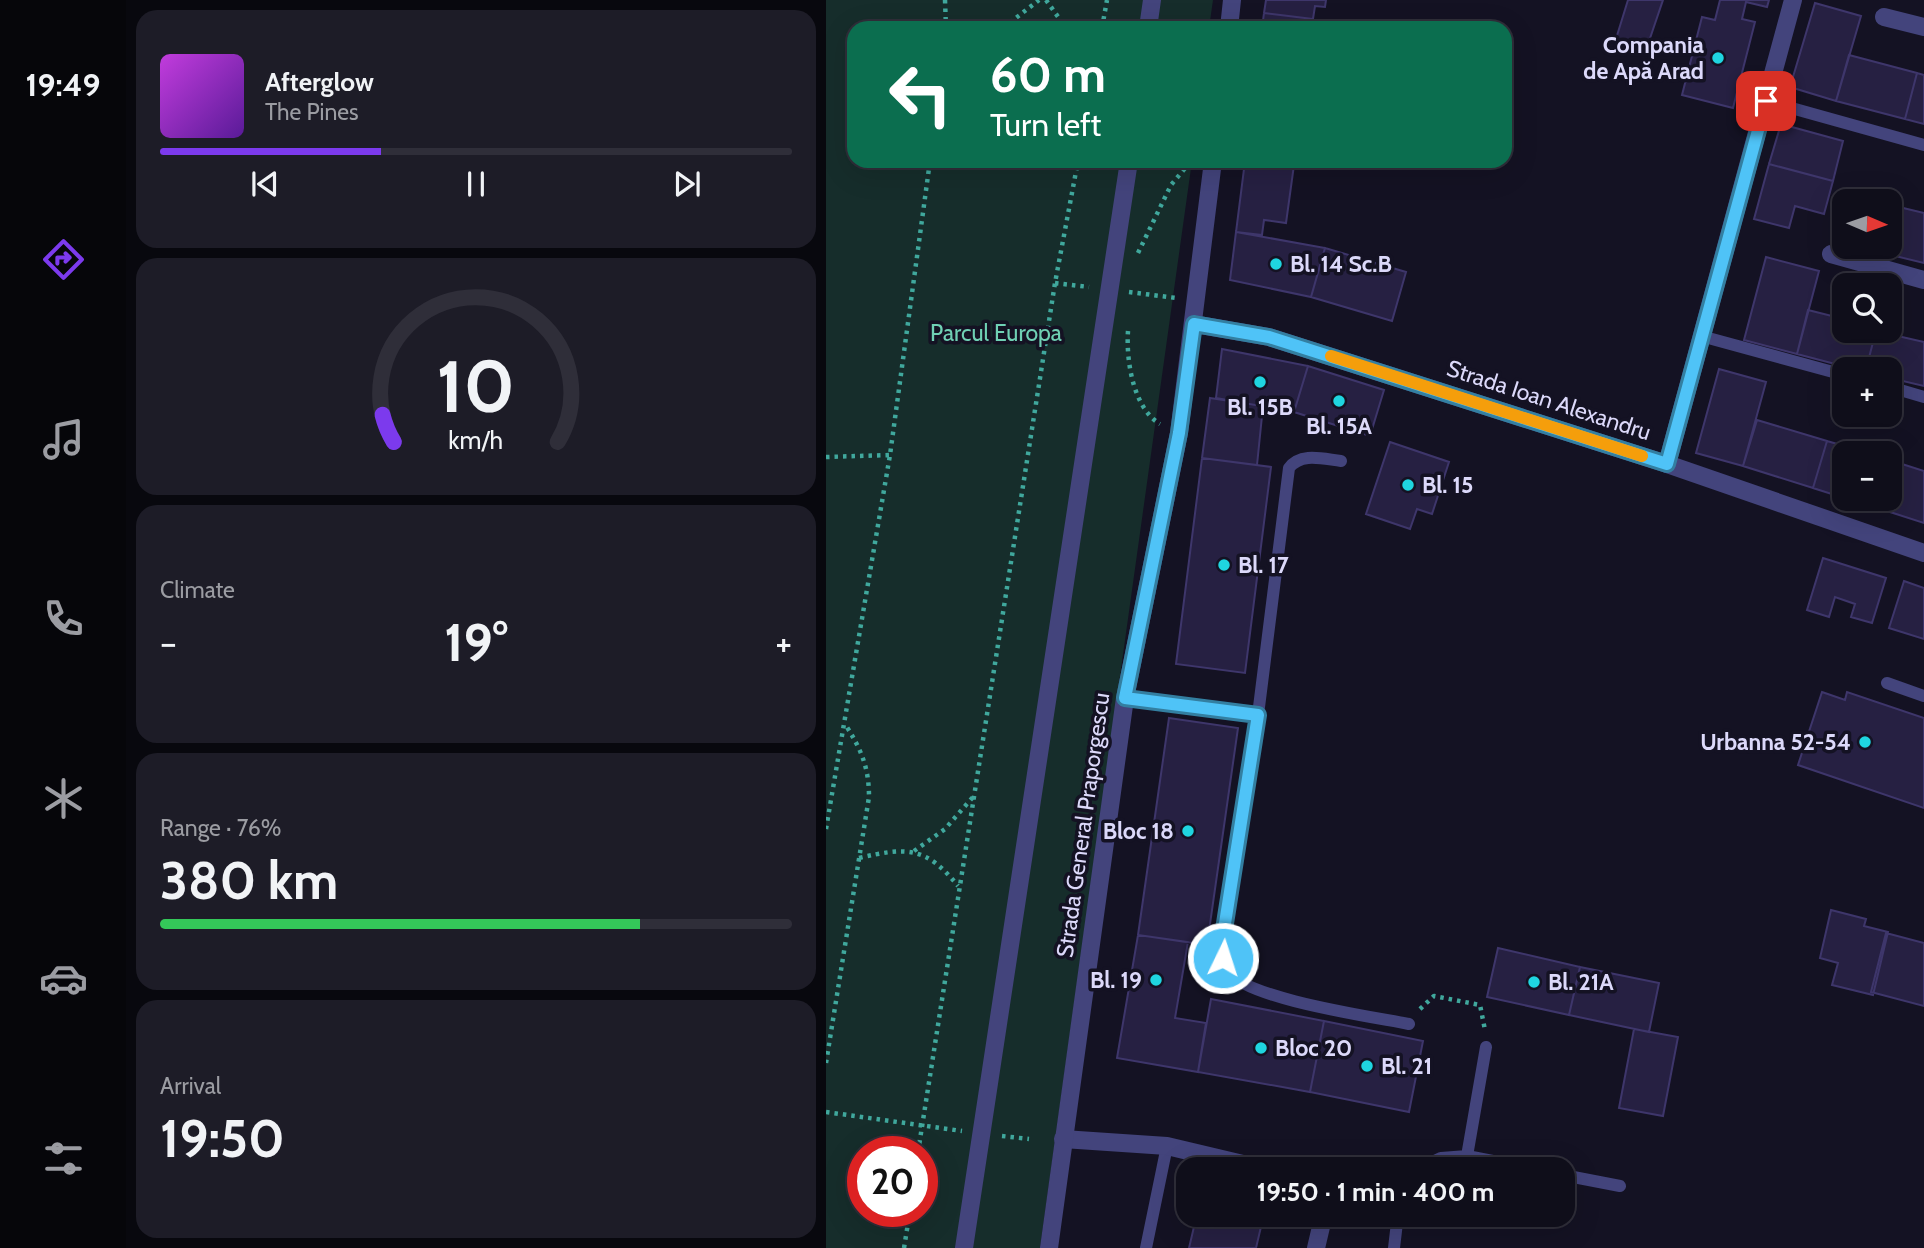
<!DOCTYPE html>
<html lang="en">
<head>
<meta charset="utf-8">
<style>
	body { margin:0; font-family:Cabin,sans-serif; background:#1d1c27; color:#f1f3f6; height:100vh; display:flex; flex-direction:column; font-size:26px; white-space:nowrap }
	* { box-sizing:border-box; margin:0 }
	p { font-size:23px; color:#9b9ca2 }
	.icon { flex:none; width:38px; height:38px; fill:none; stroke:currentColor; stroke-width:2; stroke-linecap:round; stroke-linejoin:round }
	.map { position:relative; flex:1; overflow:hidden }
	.panel { display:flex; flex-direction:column; gap:10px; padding:10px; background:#08080e; width:700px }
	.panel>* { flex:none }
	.top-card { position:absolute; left:21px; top:21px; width:665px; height:147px; border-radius:21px; box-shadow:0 7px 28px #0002,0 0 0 2px #2f2e39; background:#0b6e4f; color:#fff; overflow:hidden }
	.needle { width:46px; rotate:92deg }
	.controls { position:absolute; left:1006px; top:189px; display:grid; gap:14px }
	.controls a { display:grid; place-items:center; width:70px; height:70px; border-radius:14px; background:#0f0e1a; box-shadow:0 7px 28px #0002,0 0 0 2px #2f2e39; font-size:35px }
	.speed { position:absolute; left:21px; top:1136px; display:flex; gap:14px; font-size:35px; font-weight:700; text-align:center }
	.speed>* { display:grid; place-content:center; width:91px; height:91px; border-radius:50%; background:#0f0e1a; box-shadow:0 7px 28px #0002,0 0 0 2px #2f2e39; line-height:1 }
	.speed .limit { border:10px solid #d22; background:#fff; color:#111 }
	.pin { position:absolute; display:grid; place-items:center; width:60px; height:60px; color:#fff; margin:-30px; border-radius:14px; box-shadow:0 4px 10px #0006 }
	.me { position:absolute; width:77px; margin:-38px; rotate:4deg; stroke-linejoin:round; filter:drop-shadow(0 0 5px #0008) }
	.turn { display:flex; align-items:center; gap:24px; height:147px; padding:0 28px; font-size:32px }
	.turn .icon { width:91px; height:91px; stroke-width:2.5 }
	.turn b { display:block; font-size:49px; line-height:60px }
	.big { font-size:52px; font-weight:700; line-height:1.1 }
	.panel .card { flex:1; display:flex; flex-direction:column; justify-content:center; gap:10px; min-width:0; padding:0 24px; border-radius:21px; background:#1d1c27 }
	.panel .dial { align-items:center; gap:0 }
	.dial svg { height:182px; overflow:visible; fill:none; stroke:#2f2e39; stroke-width:7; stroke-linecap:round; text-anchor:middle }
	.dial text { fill:#f1f3f6; stroke:none }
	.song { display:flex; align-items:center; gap:21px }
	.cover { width:84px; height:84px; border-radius:10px; background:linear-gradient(135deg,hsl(290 70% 55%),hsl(270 70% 35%)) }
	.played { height:7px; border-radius:4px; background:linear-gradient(90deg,#7c3aed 35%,#2f2e39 35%) }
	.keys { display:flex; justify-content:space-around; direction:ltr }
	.heat { display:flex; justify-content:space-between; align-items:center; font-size:38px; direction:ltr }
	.charge { height:10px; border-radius:5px; background:linear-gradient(90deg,#34c759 76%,#2f2e39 0) }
	.trip { position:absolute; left:350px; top:1157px; width:399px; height:70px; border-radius:21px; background:#0f0e1a; box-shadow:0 7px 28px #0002,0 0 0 2px #2f2e39; font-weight:700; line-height:70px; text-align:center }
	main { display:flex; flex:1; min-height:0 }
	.menu { display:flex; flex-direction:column; width:126px; justify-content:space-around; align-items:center; background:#06060a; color:#9b9ca2 }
	.menu .icon { width:49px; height:49px }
	.menu .current { color:#7c3aed }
	.menu b { font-size:32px; color:#f1f3f6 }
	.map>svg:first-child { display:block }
</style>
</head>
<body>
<main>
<nav class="menu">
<b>19:49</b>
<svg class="icon current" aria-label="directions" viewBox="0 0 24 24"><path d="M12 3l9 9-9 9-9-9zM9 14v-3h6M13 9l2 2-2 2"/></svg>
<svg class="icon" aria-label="music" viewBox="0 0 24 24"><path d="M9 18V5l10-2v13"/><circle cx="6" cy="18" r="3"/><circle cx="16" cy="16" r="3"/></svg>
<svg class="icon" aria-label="phone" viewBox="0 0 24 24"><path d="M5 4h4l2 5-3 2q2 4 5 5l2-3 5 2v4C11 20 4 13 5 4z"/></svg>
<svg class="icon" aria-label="climate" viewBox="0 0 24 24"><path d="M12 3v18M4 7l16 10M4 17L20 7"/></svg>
<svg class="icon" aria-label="car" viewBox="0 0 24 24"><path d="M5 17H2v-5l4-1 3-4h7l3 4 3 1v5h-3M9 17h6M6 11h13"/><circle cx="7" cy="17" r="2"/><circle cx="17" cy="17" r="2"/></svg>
<svg class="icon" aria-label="filters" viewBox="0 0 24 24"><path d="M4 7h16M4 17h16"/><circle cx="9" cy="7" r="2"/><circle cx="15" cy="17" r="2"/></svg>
</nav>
<section class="panel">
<div class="card">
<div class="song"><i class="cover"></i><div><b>Afterglow</b><p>The Pines</p></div></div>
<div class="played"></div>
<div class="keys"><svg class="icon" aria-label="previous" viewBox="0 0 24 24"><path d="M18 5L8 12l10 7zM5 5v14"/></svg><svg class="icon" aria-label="pause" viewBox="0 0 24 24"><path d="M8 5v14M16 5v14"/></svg><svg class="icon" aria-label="next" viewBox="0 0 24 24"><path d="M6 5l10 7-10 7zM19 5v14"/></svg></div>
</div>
<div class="card dial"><svg viewBox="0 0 100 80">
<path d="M14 69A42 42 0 1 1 86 69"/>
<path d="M14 69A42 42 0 0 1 9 57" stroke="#7c3aed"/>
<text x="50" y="56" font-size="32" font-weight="700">10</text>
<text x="50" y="72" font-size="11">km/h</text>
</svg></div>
<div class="card"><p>Climate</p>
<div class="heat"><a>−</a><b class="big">19°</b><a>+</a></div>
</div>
<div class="card"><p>Range · 76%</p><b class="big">380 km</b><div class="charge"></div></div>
<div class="card"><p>Arrival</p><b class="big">19:50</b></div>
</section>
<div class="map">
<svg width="1098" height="1248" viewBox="0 0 1098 1248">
	<rect width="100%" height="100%" fill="#141223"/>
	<path fill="#162d2b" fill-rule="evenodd" d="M0 0H387L383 28H28V161H366L214 1248H0ZM37 1152H96V1211H37Z"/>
	<path fill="#262042" stroke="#3e366b" stroke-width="2" d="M440 0H500L499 7 489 6 487 19 438 13Z
		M802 0H837L820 50 789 42Z
		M894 0H943L941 7 920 2 916 19 929 22 907 108 856 95 876 17 889 20Z
		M989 3 1035 16 1010 101 964 87Z
		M438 13 487 19 486 28H436Z
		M1023 55 1091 73 1079 119 1010 101Z
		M1091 73 1098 75V124L1079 119Z
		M955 124 1017 141 1007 181 943 164Z
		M419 161 468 165 460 223 438 220 436 235 410 232Z
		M943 164 1007 181 998 214 969 206 963 228 928 219Z
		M1069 206 1098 213V263L1057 253 1059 247H1064V227Z
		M410 232 499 248 485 297 404 280Z
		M499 248 580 272 566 321 485 297Z
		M940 257 993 271 971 354 918 340Z
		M982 310 1018 319V331H1050L1040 369H1028L971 354Z
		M1050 331 1098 342V386L1064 378V369H1040Z
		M396 349 482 366 468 412 390 398Z
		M482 366 558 390 544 436 468 412Z
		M893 369 940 382 917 466 870 453Z
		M384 398 437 406 431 465 376 458Z
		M931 420 1001 441 987 488 917 466Z
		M1001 441 1042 453H1018V498L987 488Z
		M564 442 623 462 606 514 591 509 584 529 540 514Z
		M376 458 445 467 419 673 350 664Z
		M1064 460 1076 464 1061 511 1022 499H1064Z
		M1076 464 1098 471V523L1061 511Z
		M997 558 1060 578 1046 623 1025 617 1029 604 1009 597 1003 617 981 610Z
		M1078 581 1098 588V639L1063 628Z
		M996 692 1019 700 1021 692 1098 718V808L972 765Z
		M343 718 412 728 381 945 312 935Z
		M1005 910 1040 919 1038 926 1062 932 1047 995 1006 985 1012 963 994 958Z
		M1060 933 1098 943V1006L1045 992Z
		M312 935 362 942 349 1018 380 1023 372 1072 291 1058Z
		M312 935 362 942 349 1018 380 1023 372 1072 291 1058Z
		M672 948 754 967 743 1015 661 997Z
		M754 967 833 983 823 1032 743 1015Z
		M385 999 498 1021 484 1092 372 1072Z
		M498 1021 597 1041 583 1112 484 1092Z
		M808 1029 852 1037 837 1116 793 1108Z
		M371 1214H438L430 1248H363Z"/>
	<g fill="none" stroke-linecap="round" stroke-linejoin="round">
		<path stroke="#40a89d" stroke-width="4.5" stroke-dasharray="3.5 5" stroke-linecap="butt" d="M119 0 120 28
			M220 0 240 28
			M177 28 213 0
			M276 28 281 0
			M312 253 345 185 365 161
			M229 283 263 287
			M303 292 350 298
			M302 331C300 360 307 408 334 424
			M0 457 64 455
			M0 829 64 455 104 161
			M88 851 119 829 147 797
			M33 858C80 847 100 846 132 886
			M594 1009 608 996 654 1005 659 1030
			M0 1063 43 797C43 767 35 749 19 724
			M0 1112 136 1131
			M176 1136 203 1139
			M92 1152 229 283 252 161
			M78 1248 84 1211"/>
		<path stroke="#43447c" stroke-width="12" d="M940 101 1098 145
			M875 336 1018 375
			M1064 387 1098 397
			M515 461C497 459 475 452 463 468L432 715 397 935C397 948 395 961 403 972 421 999 548 1017 583 1024
			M1061 683 1098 696
			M299 698 432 715
			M641 1156 708 1169
			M592 1169 615 1158 641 1156 660 1047
			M737 1175 794 1186
			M320 1248 341 1146
			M568 1248 572 1214"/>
		<path stroke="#43447c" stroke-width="18" d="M1058 17 1098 27
			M322 28 326 0
			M1005 254 1098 280
			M138 1248 303 161"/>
		<path stroke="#43447c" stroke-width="18" d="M841 464 967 0
			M237 1139 341 1146 438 1169
			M490 1248 498 1214"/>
		<path stroke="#43447c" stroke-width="18" d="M403 28 406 0
			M368 324 443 337 841 464 1098 553
			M223 1248 299 698 353 433 387 161"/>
	</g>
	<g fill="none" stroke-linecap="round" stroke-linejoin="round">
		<g stroke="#337fa1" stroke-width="18">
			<path id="route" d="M397 958V936L432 715 299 698 353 433 368 324 443 337 841 464 940 101"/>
		</g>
		<use href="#route" stroke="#4fc3f7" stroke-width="12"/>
		<path stroke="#f59e0b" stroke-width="12" d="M505 356 816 456"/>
	</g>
	<g fill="#1fd5e0" stroke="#141223" stroke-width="2.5">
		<circle cx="892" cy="58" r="7"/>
		<circle cx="450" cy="264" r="7"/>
		<circle cx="434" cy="382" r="7"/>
		<circle cx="513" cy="401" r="7"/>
		<circle cx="582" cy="485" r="7"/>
		<circle cx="398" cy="565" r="7"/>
		<circle cx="1039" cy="742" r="7"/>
		<circle cx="362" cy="831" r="7"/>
		<circle cx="330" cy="980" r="7"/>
		<circle cx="708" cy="982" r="7"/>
		<circle cx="435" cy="1048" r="7"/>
		<circle cx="541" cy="1066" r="7"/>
	</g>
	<g text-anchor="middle" stroke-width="7" stroke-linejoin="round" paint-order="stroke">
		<g font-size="23" font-weight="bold" fill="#dcd9fa" stroke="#141223" text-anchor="start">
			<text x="878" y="53" text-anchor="end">Compania<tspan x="878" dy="26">de Apă Arad</tspan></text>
			<text x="464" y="272">Bl. 14 Sc.B</text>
			<text x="434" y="415" text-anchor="middle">Bl. 15B</text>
			<text x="513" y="434" text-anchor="middle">Bl. 15A</text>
			<text x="596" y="493">Bl. 15</text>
			<text x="412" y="573">Bl. 17</text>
			<text x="1025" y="750" text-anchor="end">Urbanna 52-54</text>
			<text x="348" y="839" text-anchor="end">Bloc 18</text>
			<text x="316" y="988" text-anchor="end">Bl. 19</text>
			<text x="722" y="990">Bl. 21A</text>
			<text x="449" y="1056">Bloc 20</text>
			<text x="555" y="1074">Bl. 21</text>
		</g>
		<g font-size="23" fill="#6fd0b4" stroke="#141223">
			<text x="170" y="341">Parcul Europa</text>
		</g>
		<g font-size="23" fill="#dcd9fa" stroke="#141223">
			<text transform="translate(723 400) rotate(18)" y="8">Strada Ioan Alexandru</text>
			<text transform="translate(257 825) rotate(-82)" y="8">Strada General Praporgescu</text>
		</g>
	</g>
</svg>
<div class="controls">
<a><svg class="needle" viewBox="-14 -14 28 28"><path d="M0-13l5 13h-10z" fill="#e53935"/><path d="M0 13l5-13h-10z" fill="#9b9ca2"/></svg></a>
<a><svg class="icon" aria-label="search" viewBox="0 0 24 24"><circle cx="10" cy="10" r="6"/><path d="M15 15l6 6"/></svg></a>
<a>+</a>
<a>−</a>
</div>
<div class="speed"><div class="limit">20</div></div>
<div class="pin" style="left:940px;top:101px;background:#d93025"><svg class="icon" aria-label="arrive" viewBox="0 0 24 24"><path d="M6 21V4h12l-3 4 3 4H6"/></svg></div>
<svg class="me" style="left:397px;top:958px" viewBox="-20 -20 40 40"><circle r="17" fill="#4fc3f7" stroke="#fff" stroke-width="3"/><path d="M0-11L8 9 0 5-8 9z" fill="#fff"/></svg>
<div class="trip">19:50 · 1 min · 400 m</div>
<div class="top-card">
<div class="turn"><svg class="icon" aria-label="left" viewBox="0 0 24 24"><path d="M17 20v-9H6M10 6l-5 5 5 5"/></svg><div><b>60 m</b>Turn left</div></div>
</div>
</div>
</main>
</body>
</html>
